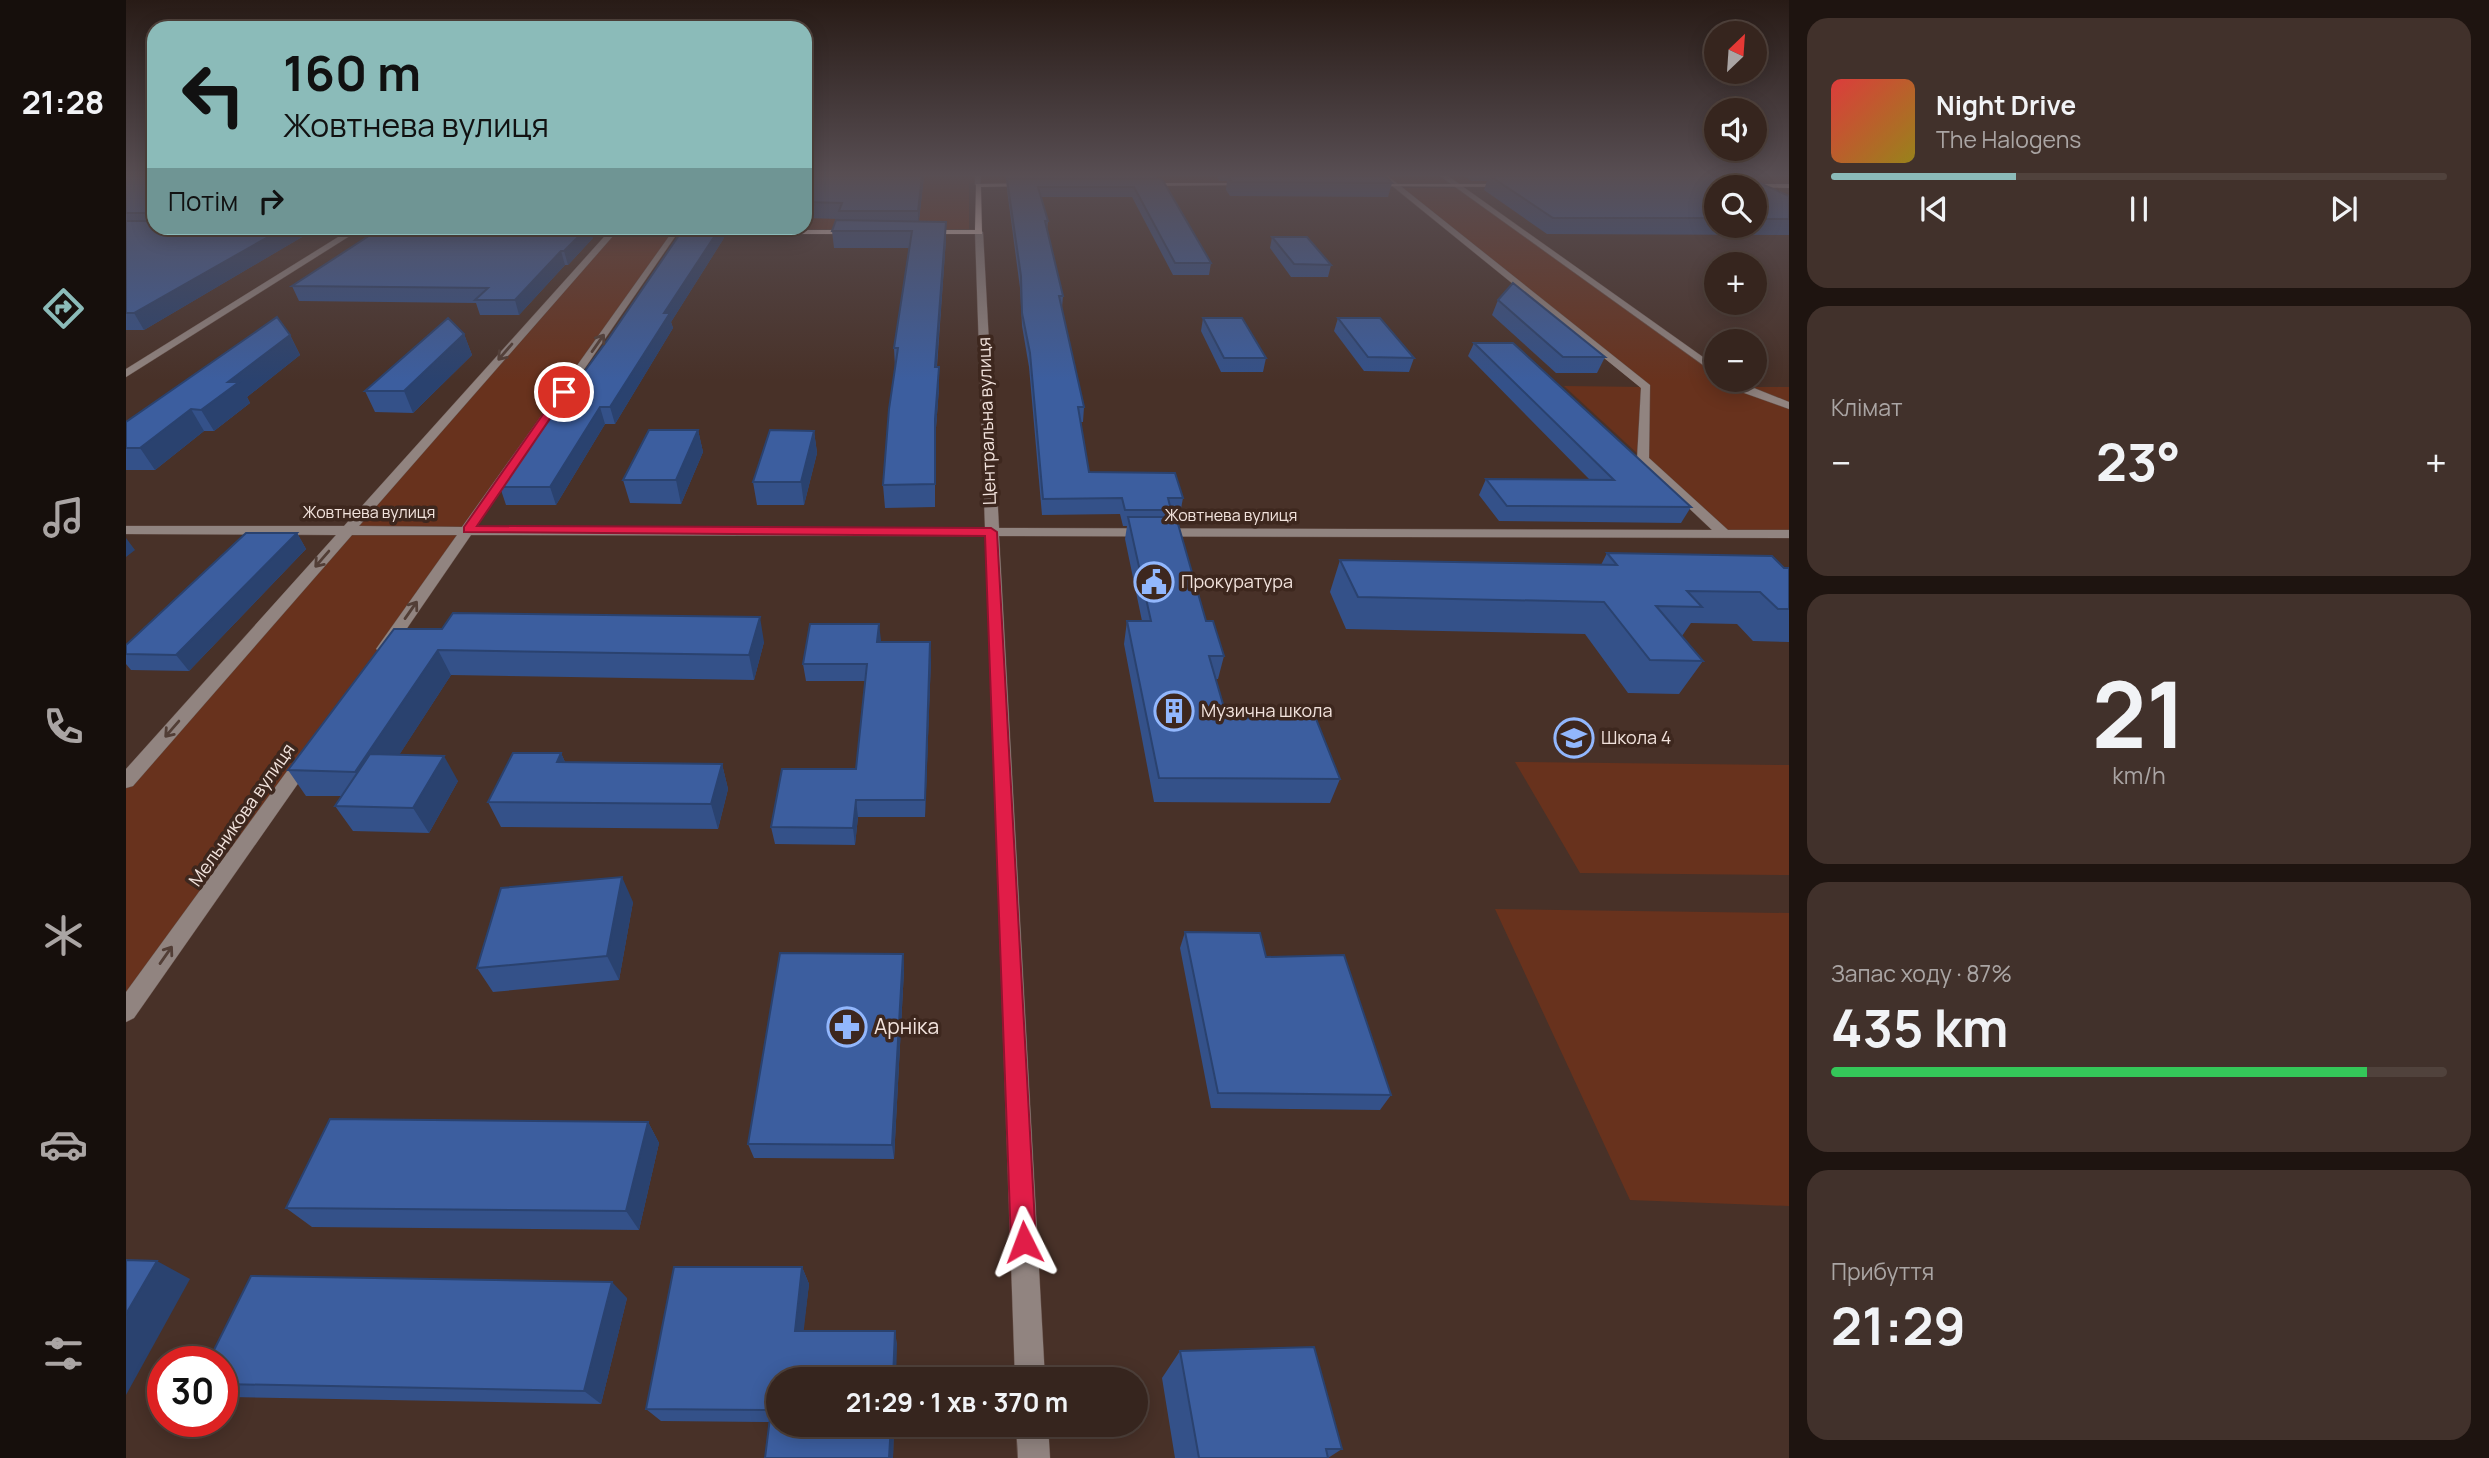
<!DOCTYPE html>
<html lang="uk">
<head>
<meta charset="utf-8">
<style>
	body { margin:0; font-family:Manrope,sans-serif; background:#41312b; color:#f1f3f6; height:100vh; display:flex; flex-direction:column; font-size:26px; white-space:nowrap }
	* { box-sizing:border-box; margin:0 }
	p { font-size:23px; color:#aaa5a4 }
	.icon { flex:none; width:38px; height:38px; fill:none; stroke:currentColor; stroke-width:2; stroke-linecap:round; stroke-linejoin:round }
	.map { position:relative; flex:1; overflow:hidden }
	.sheet { display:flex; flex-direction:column; gap:18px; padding:18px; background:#1e1410; width:700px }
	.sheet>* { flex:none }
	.guide { position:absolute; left:21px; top:21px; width:665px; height:214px; border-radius:21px; box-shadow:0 4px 18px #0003,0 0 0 2px #50423c; background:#8bbbb9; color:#111; overflow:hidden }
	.needle { width:46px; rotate:25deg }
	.buttons { position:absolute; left:1578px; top:21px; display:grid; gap:14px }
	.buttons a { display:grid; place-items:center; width:63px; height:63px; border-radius:50%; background:#36251e; box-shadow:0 4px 18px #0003,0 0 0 2px #50423c; font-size:35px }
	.speed { position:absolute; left:21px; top:1346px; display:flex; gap:14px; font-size:35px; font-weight:700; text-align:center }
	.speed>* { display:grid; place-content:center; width:91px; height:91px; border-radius:50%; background:#36251e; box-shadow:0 4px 18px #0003,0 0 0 2px #50423c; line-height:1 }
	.speed .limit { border:10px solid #d22; background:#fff; color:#111 }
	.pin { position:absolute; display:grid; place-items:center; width:60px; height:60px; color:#fff; margin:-30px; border:4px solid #fff; border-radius:50%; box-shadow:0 2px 7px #0007 }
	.me { position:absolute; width:77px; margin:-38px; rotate:357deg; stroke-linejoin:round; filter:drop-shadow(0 0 5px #0008) }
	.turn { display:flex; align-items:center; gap:24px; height:147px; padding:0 21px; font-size:32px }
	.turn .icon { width:91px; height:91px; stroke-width:2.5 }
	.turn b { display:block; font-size:49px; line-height:60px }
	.then { display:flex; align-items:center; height:66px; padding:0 21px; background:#0003; gap:14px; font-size:26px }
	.big { font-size:52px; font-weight:700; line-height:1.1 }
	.sheet .card { flex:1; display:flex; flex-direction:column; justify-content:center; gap:10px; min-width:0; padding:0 24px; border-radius:21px; background:#41312b }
	.sheet .dial { align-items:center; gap:0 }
	.dial b { font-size:91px; line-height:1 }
	.song { display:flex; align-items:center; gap:21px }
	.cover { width:84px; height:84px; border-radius:10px; background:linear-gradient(135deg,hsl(0 70% 55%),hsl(50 70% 35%)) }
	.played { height:7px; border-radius:4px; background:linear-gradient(90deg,#8bbbb9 30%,#50423c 30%) }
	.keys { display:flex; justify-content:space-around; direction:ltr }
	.heat { display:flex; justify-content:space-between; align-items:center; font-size:38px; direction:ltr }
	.charge { height:10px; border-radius:5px; background:linear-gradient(90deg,#34c759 87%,#50423c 0) }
	.trip { position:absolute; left:640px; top:1367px; width:382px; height:70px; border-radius:35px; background:#36251e; box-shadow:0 4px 18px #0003,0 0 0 2px #50423c; font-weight:700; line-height:70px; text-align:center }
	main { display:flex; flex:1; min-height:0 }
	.tabs { display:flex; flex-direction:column; width:126px; justify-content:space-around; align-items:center; background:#160f0c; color:#aaa5a4 }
	.tabs .icon { width:49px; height:49px }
	.tabs .selected { color:#8bbbb9 }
	.tabs b { font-size:32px; color:#f1f3f6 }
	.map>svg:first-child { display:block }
</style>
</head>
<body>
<main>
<nav class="tabs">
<b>21:28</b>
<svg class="icon selected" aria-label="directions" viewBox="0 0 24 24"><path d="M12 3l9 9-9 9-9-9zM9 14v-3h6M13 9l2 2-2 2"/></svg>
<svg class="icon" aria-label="music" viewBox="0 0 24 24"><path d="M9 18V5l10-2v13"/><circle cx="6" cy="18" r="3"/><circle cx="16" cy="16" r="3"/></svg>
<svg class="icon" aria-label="phone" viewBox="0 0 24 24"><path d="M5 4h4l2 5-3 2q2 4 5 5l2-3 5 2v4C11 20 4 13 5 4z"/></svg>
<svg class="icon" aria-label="climate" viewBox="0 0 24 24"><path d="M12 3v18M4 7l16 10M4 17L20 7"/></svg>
<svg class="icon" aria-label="car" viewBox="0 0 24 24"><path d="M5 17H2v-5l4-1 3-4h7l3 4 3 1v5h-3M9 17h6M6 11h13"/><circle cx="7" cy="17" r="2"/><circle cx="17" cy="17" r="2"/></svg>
<svg class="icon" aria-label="filters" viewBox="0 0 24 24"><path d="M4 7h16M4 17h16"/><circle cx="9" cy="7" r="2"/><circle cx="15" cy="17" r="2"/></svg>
</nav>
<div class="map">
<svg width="1663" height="1458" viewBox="0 0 1663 1458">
	<rect width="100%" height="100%" fill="#483128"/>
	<path fill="#68321d" d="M715 176H1663V183H843V229L550 230 552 228H679V182Z
		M1272 188H1334L1591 372V380H1601L1611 387H1663V534H1599L1438 386 1518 387Z
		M482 236H546L0 1011V781Z
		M1389 762 1663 765V875L1454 873Z
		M1369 909 1663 913V1206L1504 1200Z"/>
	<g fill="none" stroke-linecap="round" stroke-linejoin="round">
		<g stroke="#634d45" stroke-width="1">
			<path id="minor" d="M849 176H855L854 186 849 185Z
				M1254 176H1262L1524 385 1523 458 1602 530H1663V538L873 536 919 1379H889L860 536 345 535 264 653 258 654 250 649 331 535H226L7 786 0 788V769L210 535 0 534V526H218L486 228H494L233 526 336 527 549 228H555L350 527 859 528 849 232 853 230 857 232 873 528 1586 530 1511 459 1515 388Z
				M1314 176H1322L1591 367V375Z
				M149 230H226L230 232 0 377V369L217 234H152Z
				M1596 380H1608L1663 402V409L1607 389Z
				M181 751 187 752 190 757 187 762 8 1018 0 1022V992L175 752Z
				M890 1424H922L924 1458H892Z"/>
		</g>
		<g stroke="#634d45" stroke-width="1">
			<path id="major" d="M902 183 904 186 855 187 856 234H796L792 232 796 230H849L850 184Z
				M1018 183H1123L1126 185 1016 186Z
				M1382 184 1384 187 1239 186 1242 184Z
				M1616 184H1663V188L1613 187Z
				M223 230H271L275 232 271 234H226Z
				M440 230H730L734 232 730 234H443Z"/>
		</g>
		<use href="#minor" fill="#918480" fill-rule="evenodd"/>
		<use href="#major" fill="#ebd1c8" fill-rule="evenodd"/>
	</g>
	<path fill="#345189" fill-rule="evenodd" d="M0 176H28V228L176 237 18 330H0Z
		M679 176H798L793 221 820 239 811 367 813 388 809 441V507L759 508 757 485 769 368 768 348 783 248H708L706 231 714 219 679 218Z
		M880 176H1031L1030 179 1085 263 1083 275H1047L1006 197H915L922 221 921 230 937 296 936 308 958 407 957 422H955L963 472 1057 498 1054 514H1045L1044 517 1080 621 1098 656 1092 679H1090L1101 718 1214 779 1204 803 1028 802 998 644 1001 621H1016L999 539 1001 526H997L994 514 916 515 903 367 896 326 894 288 881 190Z
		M1091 176H1259L1266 183 1262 197 1104 196 1100 190 1101 181H1093Z
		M1338 176H1618L1663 196V235L1421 234 1358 190 1361 181H1345ZM1591 187H1629V226H1591Z
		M1146 237 1205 265 1202 277H1165L1144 248Z
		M467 238 442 265H439L393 315H354L350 303 173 301 166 286Z
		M598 238 545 322 547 328 489 424H479L430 505H380L374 487Z
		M1372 300 1479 357 1471 373H1430L1366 315Z
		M1077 318 1140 358 1137 372H1095L1075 331Z
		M1212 318 1288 358 1283 372 1238 371 1208 331Z
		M338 334 346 355 287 413 249 412 239 391Z
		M164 335 174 355 121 397 124 403 88 431H78L29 470H0V422Z
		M1348 343 1565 507 1555 523 1373 521 1353 495 1360 479 1464 480 1342 356Z
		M572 430 577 452 555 504 504 503 497 480Z
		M688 431 691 453 678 505H631L627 482Z
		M171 533 180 549 63 671 5 670 0 664V645Z
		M1481 553 1663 568V642L1627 641 1611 624 1565 623 1556 636 1577 661 1553 694 1502 693 1459 634 1220 629 1204 592 1214 560 1475 565Z
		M268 629 638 642 628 680 325 675 273 755 332 781 303 833 227 831 209 806 216 796H180L162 770Z
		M754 642 805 659 799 817H732L729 845 649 844 645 827 730 769 740 681H680L677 664Z
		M435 753 439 762 596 764 602 789 592 829 375 827 362 802Z
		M507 902 493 980 367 992 351 968Z
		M1059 932 1140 957 1265 1095 1254 1110 1085 1108 1054 948Z
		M777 954 778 970 768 1159 628 1158 622 1144Z
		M522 1122 533 1143 513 1230 186 1227 160 1208Z
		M676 1267 683 1284 677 1331H769L771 1346 653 1424H768L767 1458H639L643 1422 535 1421 520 1409Z
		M501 1298 475 1404 105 1397 96 1394V1362Z
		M1054 1351 1216 1449 1202 1458H1049L1036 1378Z"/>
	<path fill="#2a426f" d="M796 176H798L792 227V211Z
		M820 222V239L809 388V367Z
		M158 228H172L176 237 18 330 8 313Z
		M461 228H464L467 238 442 265 438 251Z
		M594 228H596L598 238 545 322 547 328 489 424 484 407 538 313Z
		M435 251 439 265 393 315 389 300Z
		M338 334 346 355 287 413 278 391Z
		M164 335 174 355 121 397 124 403 88 431 75 410 102 382Z
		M813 367V388L809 441V507V419Z
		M474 407 479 424 430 505 424 487Z
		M65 409 78 431 29 470 14 448Z
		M572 430 577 452 555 504 550 480Z
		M688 431 691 453 678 505 675 482Z
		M171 533 180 549 63 671 50 655Z
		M0 538 9 550 0 557Z
		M634 617 638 642 628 680 623 655Z
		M753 624 755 640 753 659 751 642Z
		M804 642 805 659 799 817V800Z
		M312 650 325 675 246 797 229 772Z
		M435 753 446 778 431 762Z
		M318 756 332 781 303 833 287 808Z
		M596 764 602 789 592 829 585 804Z
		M730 800 732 817 729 845 727 828Z
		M496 877 507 902 493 980 481 956Z
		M777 954 778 970 768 1159 766 1145Z
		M522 1122 533 1143 513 1230 500 1211Z
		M31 1261 64 1279 0 1395V1314Z
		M676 1267 683 1284 676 1346 669 1331Z
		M486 1282 501 1298 475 1404 458 1391Z
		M769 1331 771 1346 770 1379H767Z
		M765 1424H768L767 1458H763Z"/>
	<path fill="#3c5e9f" stroke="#2a426f" stroke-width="2" d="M0 176H28V213H0Z
		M679 176H796L792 211H713L716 203 679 202Z
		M1102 176H1259L1266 183 1106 182Z
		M1364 176H1618L1663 196V219H1629V187H1591V218H1427Z
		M881 179H1036L1085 263H1049L1008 187H912L922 221H919L937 296H933L958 407H952L963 472 1049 473 1057 498H1042L1045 510H999L996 498 917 499 904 353 896 313 895 276Z
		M710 220 820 222 809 367H813L809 419V484L757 485 763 409 772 348H768L786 231H706Z
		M0 221H28V228H158L8 313H0Z
		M255 228H461L438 251H435L389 300H349L362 288 166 286Z
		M558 228H594L538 313H544L484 407H474L424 487H374L483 338Z
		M1146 237H1181L1205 265 1168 264Z
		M1387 283 1479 357H1437L1372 300Z
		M151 317 164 335 102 382H113L75 410 65 409 14 448H0V422Z
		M322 318 338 334 278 391H239Z
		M1077 318H1116L1140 358H1098Z
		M1212 318H1254L1288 358 1242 357Z
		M1348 343H1387L1565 507 1381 506 1360 479 1488 480Z
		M523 430H572L550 480H497Z
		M644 430 688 431 675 482H627Z
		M1002 517H1050L1080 621H1087L1098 656H1083L1101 718 1190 719 1214 779 1033 778 1001 621H1025Z
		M120 533H171L50 655 0 654V645Z
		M1481 553 1646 556 1658 568H1663V609H1652L1634 592 1561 591 1576 607 1530 606 1577 661 1524 660 1478 602 1232 597 1214 560 1491 565Z
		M327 613 634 617 623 655 312 650 229 772 162 770 268 629H316Z
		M684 624H753L751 642H804L799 800H730L727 828 645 827 656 769H730L741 664H677Z
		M387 753H435L431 762 596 764 585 804 362 802Z
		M244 754 318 756 287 808 209 806Z
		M496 877 481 956 351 968 375 888Z
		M1059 932 1134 933 1140 957 1218 955 1265 1095 1092 1093Z
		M654 953 777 954 766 1145 622 1144Z
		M204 1119 522 1122 500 1211 160 1208Z
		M0 1260 31 1261 0 1314Z
		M548 1267H676L669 1331H769L767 1379H653V1424H765L763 1458H639L645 1410 520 1409Z
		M125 1276 486 1282 458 1391 96 1384V1362H82Z
		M1188 1347 1216 1449H1200L1202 1458H1073L1054 1351Z"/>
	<defs><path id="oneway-shaft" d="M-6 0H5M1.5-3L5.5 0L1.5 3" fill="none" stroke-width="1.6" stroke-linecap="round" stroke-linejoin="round" transform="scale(1.75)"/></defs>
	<g stroke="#523e36">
		<use href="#oneway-shaft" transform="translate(472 343) rotate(-55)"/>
		<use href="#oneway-shaft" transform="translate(379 352) rotate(131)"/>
		<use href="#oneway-shaft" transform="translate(196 559) rotate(131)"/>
		<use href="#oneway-shaft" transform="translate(285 610) rotate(-55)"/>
		<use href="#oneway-shaft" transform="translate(46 729) rotate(131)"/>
		<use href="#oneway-shaft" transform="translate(40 955) rotate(-55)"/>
	</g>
	<linearGradient id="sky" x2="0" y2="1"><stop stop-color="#281b16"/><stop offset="0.46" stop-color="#584e53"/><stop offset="1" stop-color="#584e53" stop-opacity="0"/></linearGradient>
	<rect width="1663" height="381" fill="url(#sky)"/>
	<path fill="#e11d48" stroke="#92132f" stroke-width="2" d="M438 389 442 392 351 526 865 528 871 532 910 1242 907 1251 898 1255 889 1251 885 1242 859 536 338 532V527L434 390Z"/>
	<defs>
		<g id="civic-ring" transform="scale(2.0125)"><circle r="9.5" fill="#3d271e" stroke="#92b7fd" stroke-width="1.5"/><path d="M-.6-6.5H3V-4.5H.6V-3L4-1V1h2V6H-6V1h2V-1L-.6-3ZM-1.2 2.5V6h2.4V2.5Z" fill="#92b7fd"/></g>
		<g id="building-ring" transform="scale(2.0125)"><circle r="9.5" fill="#3d271e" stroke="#92b7fd" stroke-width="1.5"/><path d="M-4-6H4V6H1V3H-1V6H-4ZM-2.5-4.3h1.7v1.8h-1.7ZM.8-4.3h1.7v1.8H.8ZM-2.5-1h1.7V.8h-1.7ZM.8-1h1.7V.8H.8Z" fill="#92b7fd"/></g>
		<g id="school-ring" transform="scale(2.0125)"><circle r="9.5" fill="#3d271e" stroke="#92b7fd" stroke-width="1.5"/><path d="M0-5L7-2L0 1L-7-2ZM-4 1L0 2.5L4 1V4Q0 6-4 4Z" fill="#92b7fd"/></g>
		<g id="pharmacy-ring" transform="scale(2.0125)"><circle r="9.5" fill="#3d271e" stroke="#92b7fd" stroke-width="1.5"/><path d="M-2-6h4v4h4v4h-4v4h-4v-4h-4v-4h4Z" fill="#92b7fd"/></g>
	</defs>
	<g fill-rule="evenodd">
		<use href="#civic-ring" x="1028" y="582"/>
		<use href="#building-ring" x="1048" y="711"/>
		<use href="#school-ring" x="1448" y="738"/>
		<use href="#pharmacy-ring" x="721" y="1027"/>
	</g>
	<g text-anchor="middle" stroke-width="7" stroke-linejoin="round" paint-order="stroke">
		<g font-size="16" fill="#f2e3dd" stroke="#3d271e">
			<text x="243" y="518">Жовтнева вулиця</text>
			<text x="1105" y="521">Жовтнева вулиця</text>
		</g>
		<g font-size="18" fill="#f2e3dd" stroke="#3d271e">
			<text transform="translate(861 421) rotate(-92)" y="6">Центральна вулиця</text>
			<text transform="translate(116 815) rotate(-55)" y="6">Мельникова вулиця</text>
		</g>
		<g font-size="18" fill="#f2e3dd" stroke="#3d271e" text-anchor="start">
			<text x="1055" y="588">Прокуратура</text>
			<text x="1075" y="717">Музична школа</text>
			<text x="1475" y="744">Школа 4</text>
		</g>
		<g font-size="21" fill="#f2e3dd" stroke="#3d271e" text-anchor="start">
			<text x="748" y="1034">Арніка</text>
		</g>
	</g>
</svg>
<div class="buttons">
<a><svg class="needle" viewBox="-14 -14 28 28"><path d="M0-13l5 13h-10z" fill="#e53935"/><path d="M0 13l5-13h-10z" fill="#aaa5a4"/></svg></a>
<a><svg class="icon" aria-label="sound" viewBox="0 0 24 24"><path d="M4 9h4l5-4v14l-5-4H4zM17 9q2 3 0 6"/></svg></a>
<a><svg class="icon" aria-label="search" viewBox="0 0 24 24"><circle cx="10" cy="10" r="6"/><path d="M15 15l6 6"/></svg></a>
<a>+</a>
<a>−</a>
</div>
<div class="speed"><div class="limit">30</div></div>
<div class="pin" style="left:438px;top:392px;background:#d93025"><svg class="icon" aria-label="arrive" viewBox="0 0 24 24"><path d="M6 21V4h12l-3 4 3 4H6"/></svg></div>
<svg class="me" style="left:898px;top:1242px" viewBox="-20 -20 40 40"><path d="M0-17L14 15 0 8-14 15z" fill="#e11d48" stroke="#fff" stroke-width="4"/></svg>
<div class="trip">21:29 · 1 хв · 370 m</div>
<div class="guide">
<div class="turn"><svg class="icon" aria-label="left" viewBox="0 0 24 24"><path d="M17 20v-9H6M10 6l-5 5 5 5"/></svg><div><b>160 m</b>Жовтнева вулиця</div></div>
<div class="then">Потім<svg class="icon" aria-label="right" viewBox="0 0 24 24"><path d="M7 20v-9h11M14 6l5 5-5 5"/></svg></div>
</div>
</div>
<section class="sheet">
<div class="card">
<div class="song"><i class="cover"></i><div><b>Night Drive</b><p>The Halogens</p></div></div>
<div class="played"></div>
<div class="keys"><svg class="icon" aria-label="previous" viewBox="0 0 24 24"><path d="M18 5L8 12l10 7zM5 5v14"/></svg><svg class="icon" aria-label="pause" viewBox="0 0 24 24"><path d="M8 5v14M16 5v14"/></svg><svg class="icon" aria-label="next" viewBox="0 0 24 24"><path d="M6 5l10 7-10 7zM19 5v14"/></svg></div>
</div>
<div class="card"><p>Клімат</p>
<div class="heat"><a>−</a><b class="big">23°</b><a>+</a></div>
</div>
<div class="card dial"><b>21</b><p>km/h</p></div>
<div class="card"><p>Запас ходу · 87%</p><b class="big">435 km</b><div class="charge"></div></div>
<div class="card"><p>Прибуття</p><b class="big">21:29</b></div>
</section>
</main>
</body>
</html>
